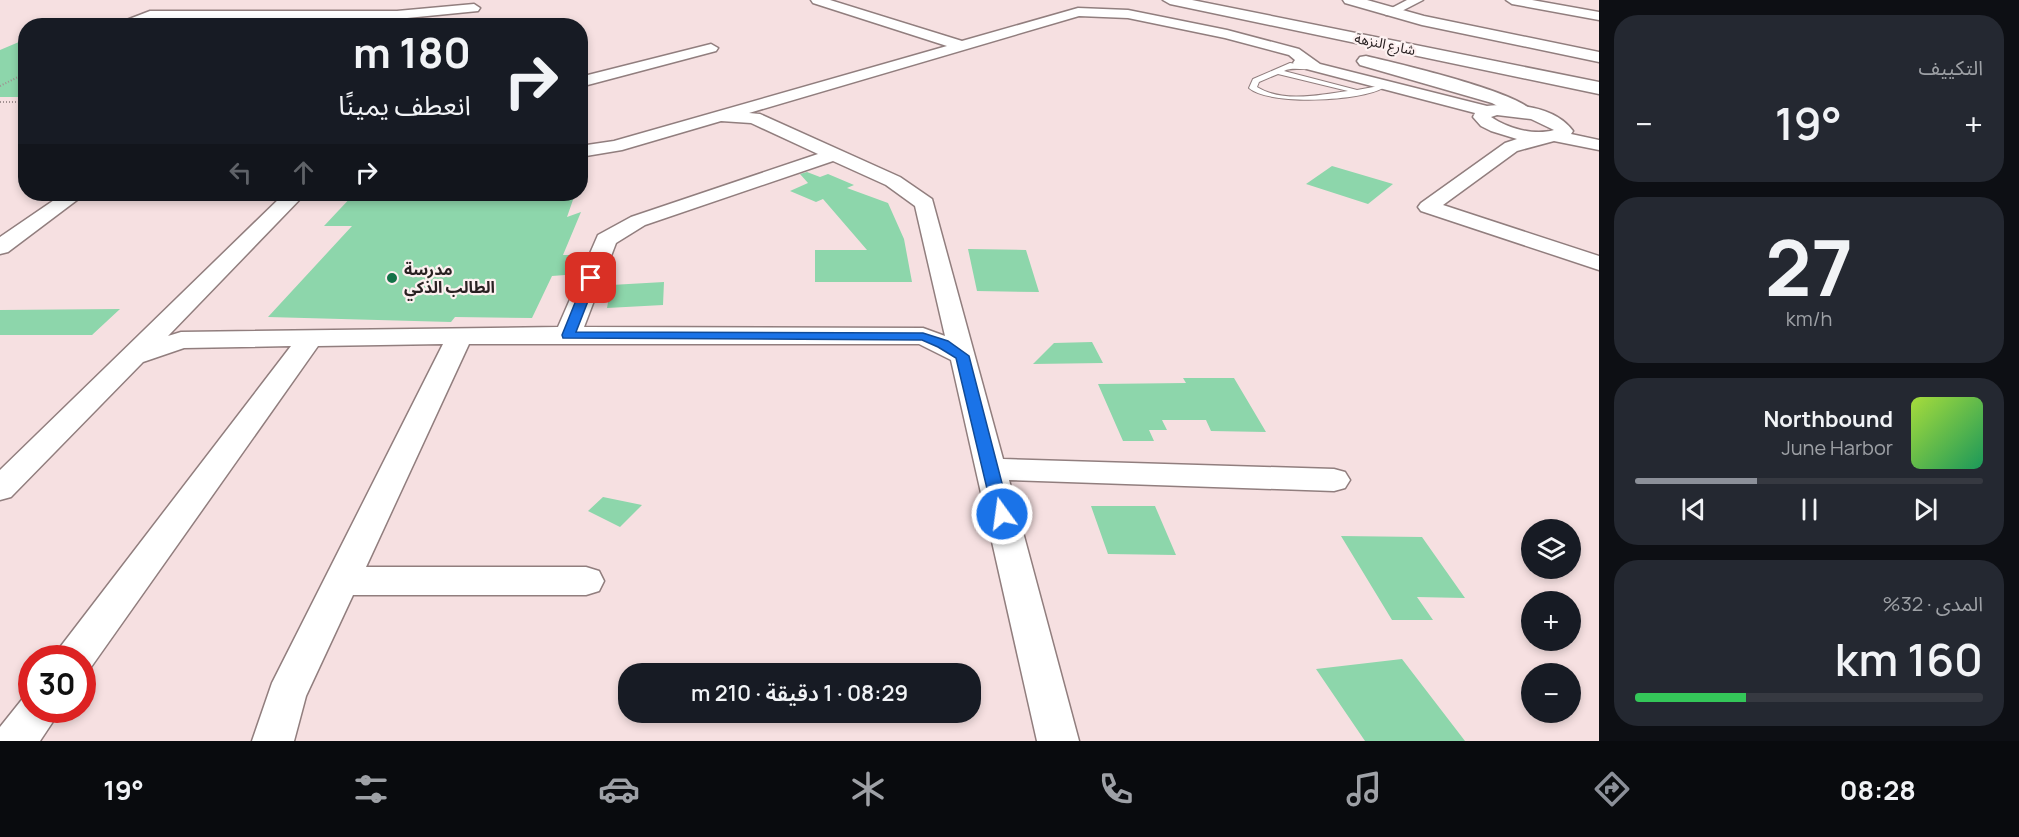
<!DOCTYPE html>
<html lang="ar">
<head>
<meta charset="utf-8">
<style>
	body { margin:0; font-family:Manrope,"Noto Sans Arabic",sans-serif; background:#242831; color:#f1f3f6; direction:rtl; height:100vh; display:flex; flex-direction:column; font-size:22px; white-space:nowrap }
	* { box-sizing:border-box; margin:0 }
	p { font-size:20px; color:#9ea1a6 }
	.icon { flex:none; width:33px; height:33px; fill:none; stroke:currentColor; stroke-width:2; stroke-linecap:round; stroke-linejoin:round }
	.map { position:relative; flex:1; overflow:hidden; direction:ltr }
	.drawer { display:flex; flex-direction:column; gap:15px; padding:15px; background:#0d0f14; width:420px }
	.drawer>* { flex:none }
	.banner { position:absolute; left:18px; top:18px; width:570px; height:183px; border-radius:24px; box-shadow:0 3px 9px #0003; direction:rtl; background:#171b24; color:#f1f3f6; overflow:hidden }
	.buttons { position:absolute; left:1521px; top:519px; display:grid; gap:12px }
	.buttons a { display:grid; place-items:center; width:60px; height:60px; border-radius:50%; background:#171b24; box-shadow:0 3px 9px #0003; font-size:30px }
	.speed { position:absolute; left:18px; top:645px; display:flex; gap:12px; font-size:30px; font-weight:700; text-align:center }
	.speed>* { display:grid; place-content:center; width:78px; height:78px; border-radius:50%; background:#171b24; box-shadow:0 3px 9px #0003; line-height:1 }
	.speed .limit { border:9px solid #d22; background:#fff; color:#111 }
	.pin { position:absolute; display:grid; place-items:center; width:51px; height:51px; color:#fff; margin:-26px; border-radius:12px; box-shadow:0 3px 9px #0006 }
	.me { position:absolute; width:66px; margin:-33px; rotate:346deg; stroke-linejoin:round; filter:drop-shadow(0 0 4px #0008) }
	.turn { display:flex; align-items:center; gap:21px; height:126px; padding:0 18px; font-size:27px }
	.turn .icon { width:78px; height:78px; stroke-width:2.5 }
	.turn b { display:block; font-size:42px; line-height:51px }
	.lanes { display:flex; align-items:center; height:57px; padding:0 18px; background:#0003; justify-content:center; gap:30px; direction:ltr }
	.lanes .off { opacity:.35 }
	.big { font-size:45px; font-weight:600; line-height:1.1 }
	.drawer .widget { flex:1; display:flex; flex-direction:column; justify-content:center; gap:9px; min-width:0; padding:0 21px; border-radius:24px; background:#242831 }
	.drawer .dial { align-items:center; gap:0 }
	.dial b { font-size:78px; line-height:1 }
	.song { display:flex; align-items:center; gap:18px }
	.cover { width:72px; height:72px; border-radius:9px; background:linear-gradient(135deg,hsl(80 70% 55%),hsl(150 70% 35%)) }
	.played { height:6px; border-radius:3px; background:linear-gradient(90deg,#8c9099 35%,#363941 35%) }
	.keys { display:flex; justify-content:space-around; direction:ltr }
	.heat { display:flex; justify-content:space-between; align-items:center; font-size:33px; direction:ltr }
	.charge { height:9px; border-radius:4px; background:linear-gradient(90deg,#34c759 32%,#363941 0) }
	.trip { position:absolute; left:618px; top:663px; width:363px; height:60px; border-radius:24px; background:#171b24; box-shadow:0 3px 9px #0003; font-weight:600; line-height:60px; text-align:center; direction:rtl }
	.menu { display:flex; height:96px; justify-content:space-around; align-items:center; background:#090b0e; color:#9ea1a6 }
	.menu .icon { width:42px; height:42px }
	.menu .current { color:#8c9099 }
	.menu b { font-size:27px; color:#f1f3f6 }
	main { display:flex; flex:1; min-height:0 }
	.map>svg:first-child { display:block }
</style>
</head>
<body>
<main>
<section class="drawer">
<div class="widget"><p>التكييف</p>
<div class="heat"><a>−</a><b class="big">19°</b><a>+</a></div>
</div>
<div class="widget dial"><b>27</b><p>km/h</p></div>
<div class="widget">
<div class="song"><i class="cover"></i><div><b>Northbound</b><p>June Harbor</p></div></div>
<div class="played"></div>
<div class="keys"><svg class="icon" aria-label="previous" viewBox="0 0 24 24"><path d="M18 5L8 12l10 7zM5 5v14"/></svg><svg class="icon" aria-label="pause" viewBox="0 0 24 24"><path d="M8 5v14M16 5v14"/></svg><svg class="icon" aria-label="next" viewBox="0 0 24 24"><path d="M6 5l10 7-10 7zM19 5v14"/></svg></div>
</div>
<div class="widget"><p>المدى · 32%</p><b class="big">160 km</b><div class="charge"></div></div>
</section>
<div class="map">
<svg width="1599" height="741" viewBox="0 0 1599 741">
	<rect width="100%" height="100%" fill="#f6e0e1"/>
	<path fill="#8dd6ab" d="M26 39V97H0V50Z
		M1332 166 1393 184 1368 204 1306 184Z
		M807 172 820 177 828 174 854 185 847 188 888 203 904 239 912 282H815V250H867L823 199 816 202 790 191 808 183 800 174Z
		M354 194H575L567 217 581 212 563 255H572L565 275 552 276 532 318 455 317 451 322 268 317 352 226H324Z
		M968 249 1026 250 1039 292 977 291Z
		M664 282 663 305 607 308 611 285Z
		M120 309 92 335H0V310Z
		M1092 342 1103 363 1033 364 1054 343Z
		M1183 378H1234L1266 432 1211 431 1206 420H1162L1167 430H1149L1154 441H1123L1098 384 1186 383Z
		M603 497 642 505 620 527 588 511Z
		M1091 506H1155L1176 555 1108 554Z
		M1341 536 1422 537 1465 598 1417 597 1433 620H1392Z
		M1402 659 1465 741H1365L1316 669Z"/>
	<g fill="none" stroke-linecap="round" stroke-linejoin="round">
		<g stroke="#917e7e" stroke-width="2">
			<path id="lane" d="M1290 63 1315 67C1306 72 1294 66 1284 71L1357 90 1379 86 1383 88C1361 101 1270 106 1249 88L1253 79ZM1278 74 1348 91C1319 95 1283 103 1257 87L1259 82Z"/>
		</g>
		<g stroke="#917e7e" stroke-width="3">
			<path id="street" d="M811 0H830L962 41 1078 8 1128 10 1227 30 1299 49 1320 64 1487 106C1515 103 1555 106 1573 131L1571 134 1599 140V150L1554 141 1517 151 1443 205 1599 256V270L1421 211 1418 207 1421 203 1505 143 1517 139 1491 131 1481 126 1473 117 1475 113 1295 66 1293 63 1295 60 1289 55 1225 38 1128 18 1079 16 749 113 760 114 900 177 932 199 1003 459 1334 469 1345 472 1350 480 1345 488 1334 491 1009 480 1079 741H1037L951 360 919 344H469L366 567H586L599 571 604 581 599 591 586 595H353L306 696 294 741H252L272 683 443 344 318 346 89 670 82 672V658H56L61 646 291 346 184 348 143 362 11 497 0 500V470L284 194H305L168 336 181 332 558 327 598 235 631 217 818 154 751 123 721 121 622 150 580 157V146L614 141 947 46 813 3ZM1497 115 1531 119 1554 130C1534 136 1507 128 1491 117ZM833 161 886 185 915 206 945 336 923 328 584 327 616 243 645 225Z
				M1407 0H1423L1394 15H1386L1384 12Z
				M1506 0H1532L1599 12V20L1512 4Z
				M474 4 480 8 478 11 397 19H151L131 26H111L150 11H397Z
				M711 44 718 48 716 51 580 87V77Z
				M63 194H85L8 252 0 254V237Z
				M32 694V710H58L52 723 40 741H0V727L24 697Z"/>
		</g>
		<g stroke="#917e7e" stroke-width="3">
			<path id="secondary" d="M1163 0H1192L1599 82V94L1170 4Z
				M1343 0H1367L1424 16 1599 52V62L1422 25 1345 3Z
				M1366 56C1396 63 1519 92 1533 112L1530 116H1516L1492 103 1360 65 1357 61 1360 57Z"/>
		</g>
		<path stroke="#a09091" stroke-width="2" stroke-dasharray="1 2" stroke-linecap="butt" d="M0 86 26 73
			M0 102H26"/>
		<use href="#lane" fill="#fff" fill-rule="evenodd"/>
		<use href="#street" fill="#fff" fill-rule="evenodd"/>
		<use href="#secondary" fill="#fff" fill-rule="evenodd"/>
	</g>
	<path fill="#1a73e8" stroke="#114b97" stroke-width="1.5" d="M591 275 597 278 576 332 923 333 948 341 969 356 1010 514 1008 518H996L993 514 956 358 938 347 922 340 563 338 562 335 585 278Z"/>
	<circle fill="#137247" stroke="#fdf0f0" stroke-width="2" cx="392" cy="278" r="6"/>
	<g text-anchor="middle" stroke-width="4.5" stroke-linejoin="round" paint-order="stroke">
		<g font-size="14" fill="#292122" stroke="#fdf0f0">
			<text transform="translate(1385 44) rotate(12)" y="5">شارع النزهة</text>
		</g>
		<g font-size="16" font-weight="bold" fill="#292122" stroke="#fdf0f0" text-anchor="start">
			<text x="404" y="275">مدرسة<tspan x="404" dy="18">الطالب الذكي</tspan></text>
		</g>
	</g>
</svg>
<div class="buttons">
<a><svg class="icon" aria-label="layers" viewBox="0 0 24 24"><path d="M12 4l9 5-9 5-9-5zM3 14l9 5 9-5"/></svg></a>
<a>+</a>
<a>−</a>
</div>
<div class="speed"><div class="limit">30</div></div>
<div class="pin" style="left:591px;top:278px;background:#d93025"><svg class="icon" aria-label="arrive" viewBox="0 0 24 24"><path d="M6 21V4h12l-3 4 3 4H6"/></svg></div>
<svg class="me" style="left:1002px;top:514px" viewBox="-20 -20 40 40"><circle r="17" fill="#1a73e8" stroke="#fff" stroke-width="3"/><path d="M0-11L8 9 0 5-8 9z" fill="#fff"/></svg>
<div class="trip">08:29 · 1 دقيقة · 210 m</div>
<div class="banner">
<div class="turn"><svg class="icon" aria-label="right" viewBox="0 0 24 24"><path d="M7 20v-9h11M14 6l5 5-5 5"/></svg><div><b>180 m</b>انعطف يمينًا</div></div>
<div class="lanes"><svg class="icon off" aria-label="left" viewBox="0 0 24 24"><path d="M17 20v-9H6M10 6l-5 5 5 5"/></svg><svg class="icon off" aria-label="ahead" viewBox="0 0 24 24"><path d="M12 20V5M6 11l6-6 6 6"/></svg><svg class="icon" aria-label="right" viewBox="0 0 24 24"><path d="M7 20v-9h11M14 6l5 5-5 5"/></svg></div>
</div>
</div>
</main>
<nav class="menu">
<b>08:28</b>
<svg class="icon current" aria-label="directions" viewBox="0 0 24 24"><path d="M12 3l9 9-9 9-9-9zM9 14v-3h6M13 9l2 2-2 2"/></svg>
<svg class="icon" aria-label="music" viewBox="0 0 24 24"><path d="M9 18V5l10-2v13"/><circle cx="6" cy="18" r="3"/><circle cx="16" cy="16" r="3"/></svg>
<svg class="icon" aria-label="phone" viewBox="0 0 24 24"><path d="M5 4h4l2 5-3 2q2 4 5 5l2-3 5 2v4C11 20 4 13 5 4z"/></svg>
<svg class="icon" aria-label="climate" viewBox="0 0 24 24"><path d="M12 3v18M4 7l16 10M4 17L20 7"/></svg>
<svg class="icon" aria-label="car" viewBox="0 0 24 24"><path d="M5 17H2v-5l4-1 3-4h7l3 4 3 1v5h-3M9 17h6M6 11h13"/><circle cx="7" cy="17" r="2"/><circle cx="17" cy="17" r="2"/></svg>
<svg class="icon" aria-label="filters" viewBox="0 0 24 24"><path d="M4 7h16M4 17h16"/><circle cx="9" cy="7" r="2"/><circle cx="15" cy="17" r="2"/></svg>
<b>19°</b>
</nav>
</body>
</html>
